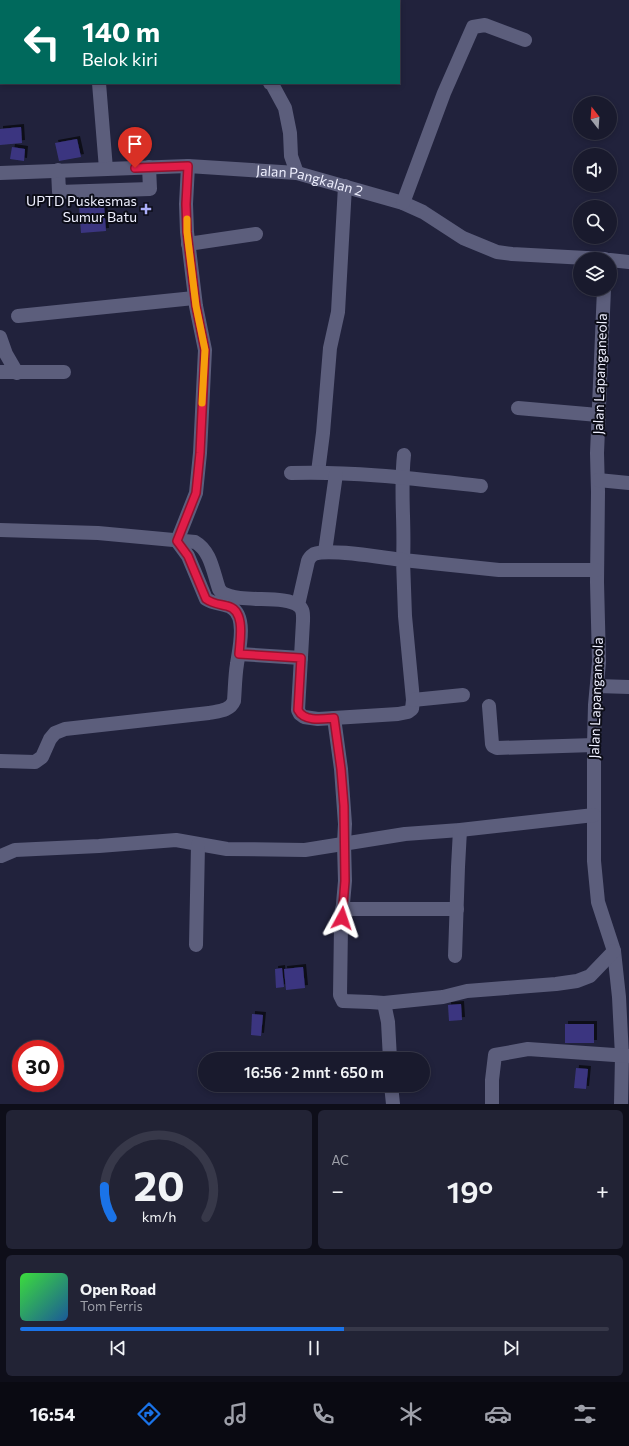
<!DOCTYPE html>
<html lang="id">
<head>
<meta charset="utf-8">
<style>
	body { margin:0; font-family:Commissioner,sans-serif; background:#222335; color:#f1f3f6; height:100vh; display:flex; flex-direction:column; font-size:15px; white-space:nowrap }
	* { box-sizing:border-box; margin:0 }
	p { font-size:13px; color:#9fa1aa }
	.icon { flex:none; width:22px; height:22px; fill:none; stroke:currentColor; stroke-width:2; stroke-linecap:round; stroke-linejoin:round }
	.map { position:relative; height:1104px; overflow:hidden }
	.drawer { display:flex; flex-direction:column; gap:6px; padding:6px; background:#0e0e19; flex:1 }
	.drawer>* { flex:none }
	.guide { position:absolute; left:0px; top:0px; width:400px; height:84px; box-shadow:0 2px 6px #0003,0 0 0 1px #373849; background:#00695c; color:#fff; overflow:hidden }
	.needle { width:26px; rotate:343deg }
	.buttons { position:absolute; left:573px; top:96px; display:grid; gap:8px }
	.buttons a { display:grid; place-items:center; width:44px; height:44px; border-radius:50%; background:#191a2d; box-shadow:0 2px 6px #0003,0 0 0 1px #373849; font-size:20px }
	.speed { position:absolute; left:12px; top:1040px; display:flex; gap:8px; font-size:20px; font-weight:700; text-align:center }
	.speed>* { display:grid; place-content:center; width:52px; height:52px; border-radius:50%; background:#191a2d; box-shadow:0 2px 6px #0003,0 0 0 1px #373849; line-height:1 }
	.speed .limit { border:6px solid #d22; background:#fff; color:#111 }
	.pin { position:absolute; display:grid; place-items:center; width:34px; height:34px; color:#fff; margin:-41px -17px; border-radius:50% 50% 50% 0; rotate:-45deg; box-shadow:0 0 4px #0007 }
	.pin .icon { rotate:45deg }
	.me { position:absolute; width:44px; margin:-22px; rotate:5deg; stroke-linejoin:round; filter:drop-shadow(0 0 3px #0008) }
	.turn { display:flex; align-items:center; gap:14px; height:84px; padding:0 16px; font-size:18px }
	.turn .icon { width:52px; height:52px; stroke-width:2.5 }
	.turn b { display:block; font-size:28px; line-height:34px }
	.big { font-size:30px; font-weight:600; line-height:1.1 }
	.drawer .card { flex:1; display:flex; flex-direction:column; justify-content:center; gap:6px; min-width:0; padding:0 14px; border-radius:6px; background:#222335 }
	.drawer .dial { align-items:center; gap:0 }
	.dial svg { height:104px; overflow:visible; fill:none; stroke:#373849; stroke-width:7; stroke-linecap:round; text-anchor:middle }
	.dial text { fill:#f1f3f6; stroke:none }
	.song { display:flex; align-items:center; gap:12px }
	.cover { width:48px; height:48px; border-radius:6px; background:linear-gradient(135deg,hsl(120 70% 55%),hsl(210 70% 35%)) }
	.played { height:4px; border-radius:2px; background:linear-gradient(90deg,#1a73e8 55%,#373849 55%) }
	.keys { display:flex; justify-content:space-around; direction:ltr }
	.heat { display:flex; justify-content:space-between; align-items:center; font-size:22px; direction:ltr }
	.drawer .tiles { flex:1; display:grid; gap:6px; grid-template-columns:1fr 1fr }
	.card:last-child { grid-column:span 2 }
	.trip { position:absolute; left:198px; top:1052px; width:232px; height:40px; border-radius:20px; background:#191a2d; box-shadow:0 2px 6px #0003,0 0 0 1px #373849; font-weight:600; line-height:40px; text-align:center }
	.tabs { display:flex; height:64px; justify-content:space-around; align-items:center; background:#0a0a12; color:#9fa1aa }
	.tabs .icon { width:28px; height:28px }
	.tabs .current { color:#1a73e8 }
	.tabs b { font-size:18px; color:#f1f3f6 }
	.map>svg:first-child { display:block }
</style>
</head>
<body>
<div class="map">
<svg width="629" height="1104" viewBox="0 0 629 1104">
	<defs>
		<filter id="shadow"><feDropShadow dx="3" dy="-3" stdDeviation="0" flood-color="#0009"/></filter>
	</defs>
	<rect width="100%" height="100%" fill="#21223c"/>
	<path fill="#3b3680" filter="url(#shadow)" d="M21 127 22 143 0 145V129Z
		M77 139 81 157 59 161 55 143Z
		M12 147 25 149 24 161 10 159Z
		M104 205 106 231 81 233 79 206Z
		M303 967 305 988 286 990 284 969Z
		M282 968 284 987 276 988 275 969Z
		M461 1004 462 1020 449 1021 448 1005Z
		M252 1014 263 1015 261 1036 251 1035Z
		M565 1024H594V1043H565Z
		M576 1068 588 1069 586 1089 574 1088Z"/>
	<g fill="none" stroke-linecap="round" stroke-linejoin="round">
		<g stroke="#5c5e7c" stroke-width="14">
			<path d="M87 0 88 1"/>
			<path d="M233 0 234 1"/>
			<path d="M257 1V0"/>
			<path d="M99 83 106 169"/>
			<path d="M270 83 272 84 285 108 290 133 291 156 297 173"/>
			<path d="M58 170 59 192 150 189 149 167"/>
			<path id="s1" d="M0 173 188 166 297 173 403 203 423 212 463 238 497 252 512 254 605 259"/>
			<path d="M403 203 444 93 473 27 485 25 525 40"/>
			<path d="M188 244 256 234"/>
			<path d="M610 260 629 262"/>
			<path d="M604 289 597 453 598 492 597 582 599 662 595 705 594 745V861L598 902 614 951 619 997 622 1056 621 1104"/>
			<path d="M18 316 194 298"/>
			<path d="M0 337 6 354 17 373"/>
			<path d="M0 372H64"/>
			<path d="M518 408 598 415"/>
			<path d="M404 455C400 490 405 525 403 560L499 570H597"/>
			<path d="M318 472 323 433 330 348 338 312 345 186"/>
			<path d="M291 473C355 471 418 479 481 486"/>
			<path d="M598 480 629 483"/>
			<path d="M0 530 98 533 195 542C211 551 213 572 219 589L222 593C242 604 284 594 299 606 304 610 303 616 303 621L298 710 300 714 304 717 318 719 398 714 408 712 412 709 413 700 405 616 403 560C384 558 330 548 314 554 311 556 309 558 308 561L298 605"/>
			<path d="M177 541 196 493 200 453 205 350 196 306 187 232 186 204 188 166"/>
			<path d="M325 552 336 474"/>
			<path d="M239 654 301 658"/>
			<path d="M597 686 629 687"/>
			<path d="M413 700 463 695"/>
			<path d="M489 706 492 744 493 746 497 748 594 745"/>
			<path d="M334 718 341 769 345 824 344 844 345 881 341 926 340 995 343 1001 370 1002 384 1003 443 997 467 991 556 984 577 981 590 976 614 951"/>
			<path d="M0 761 35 762 42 757 50 739 55 733 65 729 209 713C218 711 230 711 234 701 235 688 235 676 237 664 239 650 247 617 232 608 225 603 215 605 206 599L188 556 177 541"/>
			<path d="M1 856 15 850 99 846 176 840 227 849 305 850 405 834 460 830 594 815"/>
			<path d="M342 909H457"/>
			<path d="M196 945 198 845"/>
			<path d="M455 956 458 867 460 830"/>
			<path d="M384 1003 388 1022 390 1059"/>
			<path d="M391 1085 393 1104"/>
			<path d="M492 1104V1080L495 1055 528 1049 629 1056"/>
		</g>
	</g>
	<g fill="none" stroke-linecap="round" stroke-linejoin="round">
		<g stroke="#92132f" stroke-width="10">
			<path id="route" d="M135 168 188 166 186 204 187 232 196 306 205 350 200 453 196 493 177 541 188 556 206 599C213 604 219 604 227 606 246 610 240 640 239 654L301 658 298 710C304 722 323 719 334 718L341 769 344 806 345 881 342 918"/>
		</g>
		<use href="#route" stroke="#e11d48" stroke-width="7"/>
		<path stroke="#f59e0b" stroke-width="7" d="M187 219V232L196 306 205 350 202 403"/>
	</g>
	<path fill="#acaffb" stroke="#0c0d18" stroke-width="1.5" d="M144 203h4v4h4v4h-4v4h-4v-4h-4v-4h4z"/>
	<g text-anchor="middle" stroke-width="4" stroke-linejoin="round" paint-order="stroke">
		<g font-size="14" fill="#edeefd" stroke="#0c0d18">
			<text dy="5" stroke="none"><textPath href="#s1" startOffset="311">Jalan Pangkalan 2</textPath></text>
			<text transform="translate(600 374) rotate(-88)" y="5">Jalan Lapanganeola</text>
			<text transform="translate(596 698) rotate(-88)" y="5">Jalan Lapanganeola</text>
		</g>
		<g font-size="14" fill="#edeefd" stroke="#0c0d18" text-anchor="end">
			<text x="137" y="206">UPTD Puskesmas<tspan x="137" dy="16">Sumur Batu</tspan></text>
		</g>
	</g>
</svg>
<div class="buttons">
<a><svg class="needle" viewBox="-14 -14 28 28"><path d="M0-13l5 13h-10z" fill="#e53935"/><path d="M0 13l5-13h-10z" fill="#9fa1aa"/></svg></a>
<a><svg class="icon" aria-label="sound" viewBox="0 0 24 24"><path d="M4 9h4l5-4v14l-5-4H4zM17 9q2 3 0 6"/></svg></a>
<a><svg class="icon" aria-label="search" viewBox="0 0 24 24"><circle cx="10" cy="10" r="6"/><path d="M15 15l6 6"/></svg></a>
<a><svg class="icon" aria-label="layers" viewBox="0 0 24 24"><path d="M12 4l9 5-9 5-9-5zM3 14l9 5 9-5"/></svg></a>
</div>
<div class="speed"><div class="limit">30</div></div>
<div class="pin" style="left:135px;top:168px;background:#d93025"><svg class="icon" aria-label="arrive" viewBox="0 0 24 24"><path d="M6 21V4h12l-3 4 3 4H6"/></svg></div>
<svg class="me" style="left:342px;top:918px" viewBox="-20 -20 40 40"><path d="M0-17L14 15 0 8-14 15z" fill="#e11d48" stroke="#fff" stroke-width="4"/></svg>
<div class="trip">16:56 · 2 mnt · 650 m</div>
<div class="guide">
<div class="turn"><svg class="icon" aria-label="left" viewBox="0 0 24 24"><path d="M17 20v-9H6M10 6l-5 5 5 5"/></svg><div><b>140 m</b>Belok kiri</div></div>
</div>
</div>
<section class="drawer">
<div class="tiles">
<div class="card dial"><svg viewBox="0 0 100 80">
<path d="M14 69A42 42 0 1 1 86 69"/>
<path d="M14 69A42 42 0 0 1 8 45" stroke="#1a73e8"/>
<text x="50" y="56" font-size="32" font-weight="700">20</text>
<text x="50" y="72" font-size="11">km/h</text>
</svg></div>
<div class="card"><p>AC</p>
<div class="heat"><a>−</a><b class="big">19°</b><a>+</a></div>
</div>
<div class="card">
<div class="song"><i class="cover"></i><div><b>Open Road</b><p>Tom Ferris</p></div></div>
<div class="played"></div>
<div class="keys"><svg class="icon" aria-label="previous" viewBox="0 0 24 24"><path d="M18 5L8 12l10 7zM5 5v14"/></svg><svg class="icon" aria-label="pause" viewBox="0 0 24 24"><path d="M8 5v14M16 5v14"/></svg><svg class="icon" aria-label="next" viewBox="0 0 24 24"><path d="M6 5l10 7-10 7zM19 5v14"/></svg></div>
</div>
</div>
</section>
<nav class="tabs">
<b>16:54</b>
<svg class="icon current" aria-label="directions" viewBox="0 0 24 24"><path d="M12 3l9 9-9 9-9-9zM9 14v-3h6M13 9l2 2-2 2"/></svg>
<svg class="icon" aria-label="music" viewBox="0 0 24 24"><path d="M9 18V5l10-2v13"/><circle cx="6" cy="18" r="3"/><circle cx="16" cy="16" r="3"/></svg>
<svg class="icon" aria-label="phone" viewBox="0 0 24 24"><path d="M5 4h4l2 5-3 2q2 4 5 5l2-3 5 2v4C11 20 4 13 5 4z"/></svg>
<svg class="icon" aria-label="climate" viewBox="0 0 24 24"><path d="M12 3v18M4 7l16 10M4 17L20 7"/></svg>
<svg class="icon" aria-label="car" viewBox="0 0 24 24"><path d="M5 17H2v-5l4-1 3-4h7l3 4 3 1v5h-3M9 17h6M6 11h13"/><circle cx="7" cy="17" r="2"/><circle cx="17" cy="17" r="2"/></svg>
<svg class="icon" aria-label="filters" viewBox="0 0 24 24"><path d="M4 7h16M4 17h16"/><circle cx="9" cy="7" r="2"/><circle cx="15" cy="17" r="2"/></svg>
</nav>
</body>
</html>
